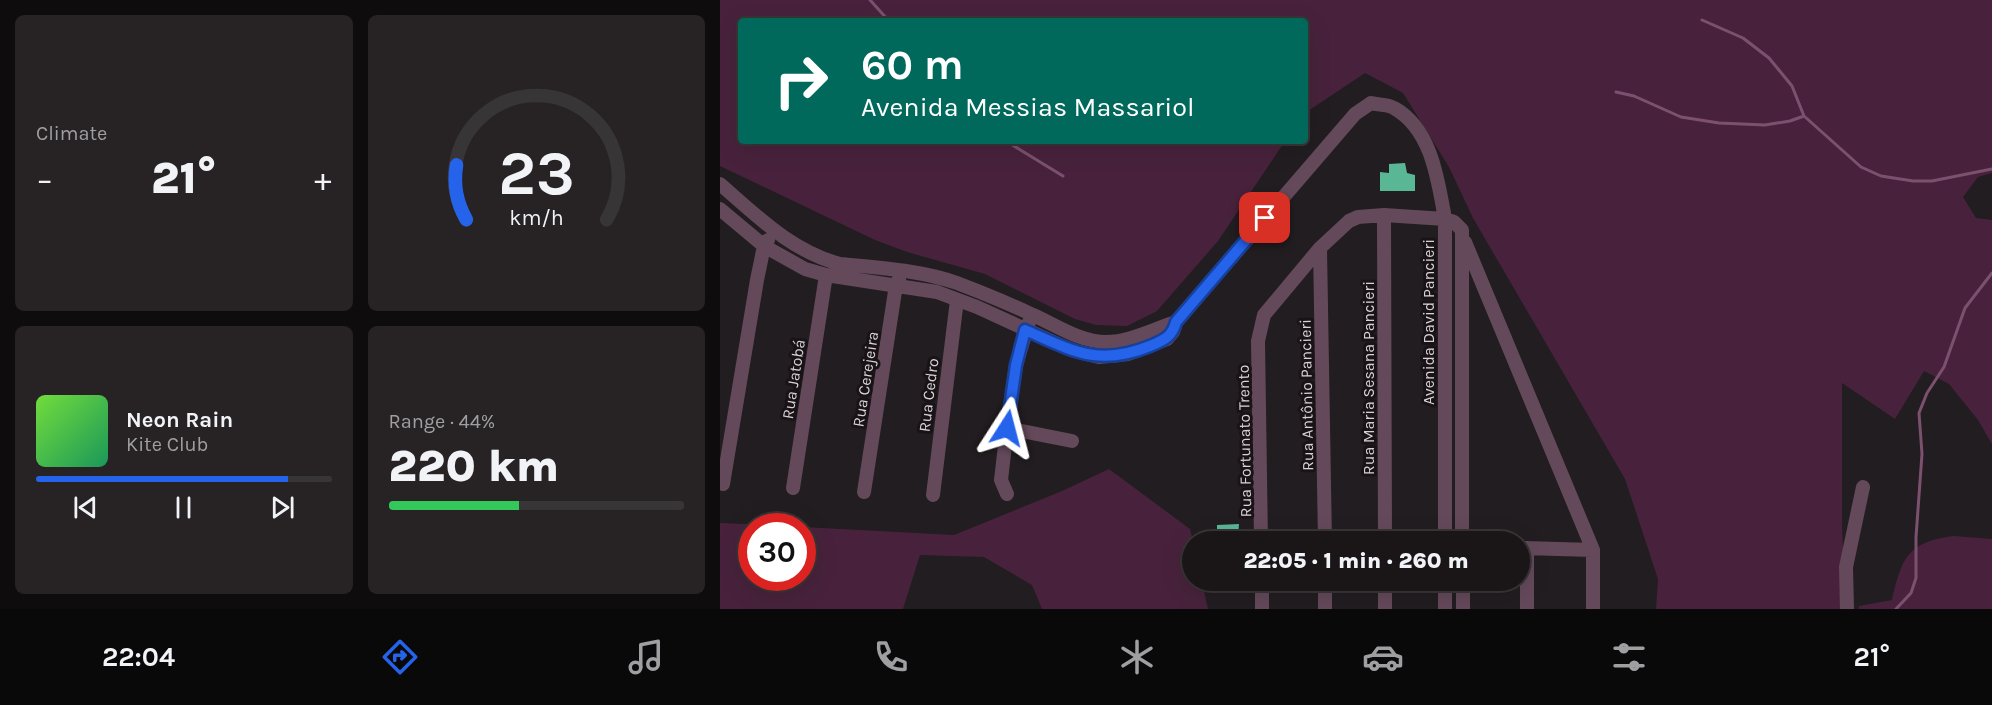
<!DOCTYPE html>
<html lang="en">
<head>
<meta charset="utf-8">
<style>
	body { margin:0; font-family:Karla,sans-serif; background:#272325; color:#f1f3f6; height:100vh; display:flex; flex-direction:column; font-size:22px; white-space:nowrap }
	* { box-sizing:border-box; margin:0 }
	p { font-size:20px; color:#9f9fa2 }
	.icon { flex:none; width:33px; height:33px; fill:none; stroke:currentColor; stroke-width:2; stroke-linecap:round; stroke-linejoin:round }
	.map { position:relative; flex:1; overflow:hidden }
	.details { display:flex; flex-direction:column; gap:15px; padding:15px; background:#0e0c0d; width:720px }
	.details>* { flex:none }
	.top-card { position:absolute; left:18px; top:18px; width:570px; height:126px; border-radius:6px; box-shadow:0 6px 24px #0002,0 0 0 2px #383537; background:#00695c; color:#fff; overflow:hidden }
	.speed { position:absolute; left:18px; top:513px; display:flex; gap:12px; font-size:30px; font-weight:700; text-align:center }
	.speed>* { display:grid; place-content:center; width:78px; height:78px; border-radius:50%; background:#1a1618; box-shadow:0 6px 24px #0002,0 0 0 2px #383537; line-height:1 }
	.speed .limit { border:9px solid #d22; background:#fff; color:#111 }
	.pin { position:absolute; display:grid; place-items:center; width:51px; height:51px; color:#fff; margin:-26px; border-radius:12px; box-shadow:0 3px 9px #0006 }
	.me { position:absolute; width:66px; margin:-33px; rotate:9deg; stroke-linejoin:round; filter:drop-shadow(0 0 4px #0008) }
	.turn { display:flex; align-items:center; gap:21px; height:126px; padding:0 24px; font-size:27px }
	.turn .icon { width:78px; height:78px; stroke-width:2.5 }
	.turn b { display:block; font-size:42px; line-height:51px }
	.big { font-size:45px; font-weight:800; line-height:1.1 }
	.details .tile { flex:1; display:flex; flex-direction:column; justify-content:center; gap:9px; min-width:0; padding:0 21px; border-radius:9px; background:#272325 }
	.details .dial { align-items:center; gap:0 }
	.dial svg { height:156px; overflow:visible; fill:none; stroke:#383537; stroke-width:7; stroke-linecap:round; text-anchor:middle }
	.dial text { fill:#f1f3f6; stroke:none }
	.song { display:flex; align-items:center; gap:18px }
	.cover { width:72px; height:72px; border-radius:9px; background:linear-gradient(135deg,hsl(100 70% 55%),hsl(150 70% 35%)) }
	.played { height:6px; border-radius:3px; background:linear-gradient(90deg,#2563eb 85%,#383537 85%) }
	.keys { display:flex; justify-content:space-around; direction:ltr }
	.heat { display:flex; justify-content:space-between; align-items:center; font-size:33px; direction:ltr }
	.charge { height:9px; border-radius:4px; background:linear-gradient(90deg,#34c759 44%,#383537 0) }
	.details .tiles { flex:1; display:grid; gap:15px; grid-template-columns:repeat(2,1fr) }
	.trip { position:absolute; left:462px; top:531px; width:348px; height:60px; border-radius:30px; background:#1a1618; box-shadow:0 6px 24px #0002,0 0 0 2px #383537; font-weight:800; line-height:60px; text-align:center }
	.dock { display:flex; height:96px; justify-content:space-around; align-items:center; background:#0a090a; color:#9f9fa2 }
	.dock .icon { width:42px; height:42px }
	.dock .on { color:#2563eb }
	.dock b { font-size:27px; color:#f1f3f6 }
	main { display:flex; flex:1; min-height:0 }
	.map>svg:first-child { display:block }
</style>
</head>
<body>
<main>
<section class="details">
<div class="tiles">
<div class="tile"><p>Climate</p>
<div class="heat"><a>−</a><b class="big">21°</b><a>+</a></div>
</div>
<div class="tile dial"><svg viewBox="0 0 100 80">
<path d="M14 69A42 42 0 1 1 86 69"/>
<path d="M14 69A42 42 0 0 1 9 41" stroke="#2563eb"/>
<text x="50" y="56" font-size="32" font-weight="700">23</text>
<text x="50" y="72" font-size="11">km/h</text>
</svg></div>
<div class="tile">
<div class="song"><i class="cover"></i><div><b>Neon Rain</b><p>Kite Club</p></div></div>
<div class="played"></div>
<div class="keys"><svg class="icon" aria-label="previous" viewBox="0 0 24 24"><path d="M18 5L8 12l10 7zM5 5v14"/></svg><svg class="icon" aria-label="pause" viewBox="0 0 24 24"><path d="M8 5v14M16 5v14"/></svg><svg class="icon" aria-label="next" viewBox="0 0 24 24"><path d="M6 5l10 7-10 7zM19 5v14"/></svg></div>
</div>
<div class="tile"><p>Range · 44%</p><b class="big">220 km</b><div class="charge"></div></div>
</div>
</section>
<div class="map">
<svg width="1272" height="609" viewBox="0 0 1272 609">
	<rect width="100%" height="100%" fill="#221d20"/>
	<path fill="#48223c" d="M0 0H1272V173L1258 177 1243 197 1256 218 1272 220V444L1258 420 1229 384 1204 371 1175 419 1122 383V527L1126 609H936L938 579 905 479 753 218 729 167 683 93 645 73 585 113V21H21V141H565L498 241 437 311 407 326 376 325 355 319 265 274 187 252 155 240 0 166Z
		M389 469 470 529 473 541 472 580 482 581 488 609H322L312 585 264 557 200 555 183 609H0V523L74 526H32V578H82L83 527 234 535 342 491Z
		M1234 536 1272 539V609H1139V606L1172 600C1182 558 1187 542 1234 536Z"/>
	<g fill="none" stroke-linecap="round" stroke-linejoin="round">
		<path stroke="#7b516f" stroke-width="3" d="M150 0 169 21
			M982 20 1023 38 1049 58 1072 86 1084 116 1141 167 1161 176 1193 181H1212L1272 169
			M896 92 914 96 961 117 999 123 1045 125 1070 121 1084 116
			M286 141 343 176
			M1176 609 1191 593 1196 578V537L1202 454 1199 413 1207 393 1224 367 1245 308 1272 273"/>
	</g>
	<path fill="#5ab796" d="M685 163 687 173 695 175V191H660V172L669 173V164Z
		M519 524 518 537H497V525Z"/>
	<g fill="none" stroke-linecap="round" stroke-linejoin="round">
		<path stroke="#64495a" stroke-width="14" d="M0 184C37 216 71 251 120 264 159 268 200 270 237 283 263 293 288 303 313 315 336 325 360 342 386 342 409 342 434 329 456 322
			M0 209 44 246 85 269 106 275 217 292 257 307 351 350 379 357 408 354 447 339 453 332 456 322 635 114 651 103C658 105 668 104 674 108 712 129 718 181 725 219L664 215 638 217 629 221 600 248 544 315 538 341 541 542
			M664 215 665 542
			M745 242 873 550V609
			M600 248 605 542
			M287 428 352 441
			M3 484 37 280 44 246 48 240
			M73 488 106 275
			M144 492 176 285 179 279
			M287 494 281 480 287 428 296 365 309 322
			M213 495 237 300
			M725 542V219L734 222 742 230V542
			M800 548 873 550
			M542 580V609
			M605 580V609
			M665 580V609
			M725 580V609
			M743 580V609
			M807 609V548
			M1127 609 1126 567 1143 487"/>
	</g>
	<g fill="none" stroke-linecap="round" stroke-linejoin="round">
		<g stroke="#184099" stroke-width="15">
			<path id="route" d="M287 428 296 365 305 330C353 351 378 367 430 346 444 340 452 337 456 322L545 218"/>
		</g>
		<use href="#route" stroke="#2563eb" stroke-width="10"/>
	</g>
	<g text-anchor="middle" stroke-width="6" stroke-linejoin="round" paint-order="stroke">
		<g font-size="16" fill="#d7d3d5" stroke="#191317">
			<text transform="translate(708 322) rotate(-90)" y="6">Avenida David Pancieri</text>
			<text transform="translate(648 378) rotate(-90)" y="6">Rua Maria Sesana Pancieri</text>
			<text transform="translate(73 379) rotate(-81)" y="6">Rua Jatobá</text>
			<text transform="translate(145 379) rotate(-81)" y="6">Rua Cerejeira</text>
			<text transform="translate(208 395) rotate(-83)" y="6">Rua Cedro</text>
			<text transform="translate(586 395) rotate(-91)" y="6">Rua Antônio Pancieri</text>
			<text transform="translate(524 441) rotate(-91)" y="6">Rua Fortunato Trento</text>
		</g>
	</g>
</svg>
<div class="speed"><div class="limit">30</div></div>
<div class="pin" style="left:545px;top:218px;background:#d93025"><svg class="icon" aria-label="arrive" viewBox="0 0 24 24"><path d="M6 21V4h12l-3 4 3 4H6"/></svg></div>
<svg class="me" style="left:287px;top:428px" viewBox="-20 -20 40 40"><path d="M0-17L14 15 0 8-14 15z" fill="#2563eb" stroke="#fff" stroke-width="4"/></svg>
<div class="trip">22:05 · 1 min · 260 m</div>
<div class="top-card">
<div class="turn"><svg class="icon" aria-label="right" viewBox="0 0 24 24"><path d="M7 20v-9h11M14 6l5 5-5 5"/></svg><div><b>60 m</b>Avenida Messias Massariol</div></div>
</div>
</div>
</main>
<nav class="dock">
<b>22:04</b>
<svg class="icon on" aria-label="directions" viewBox="0 0 24 24"><path d="M12 3l9 9-9 9-9-9zM9 14v-3h6M13 9l2 2-2 2"/></svg>
<svg class="icon" aria-label="music" viewBox="0 0 24 24"><path d="M9 18V5l10-2v13"/><circle cx="6" cy="18" r="3"/><circle cx="16" cy="16" r="3"/></svg>
<svg class="icon" aria-label="phone" viewBox="0 0 24 24"><path d="M5 4h4l2 5-3 2q2 4 5 5l2-3 5 2v4C11 20 4 13 5 4z"/></svg>
<svg class="icon" aria-label="climate" viewBox="0 0 24 24"><path d="M12 3v18M4 7l16 10M4 17L20 7"/></svg>
<svg class="icon" aria-label="car" viewBox="0 0 24 24"><path d="M5 17H2v-5l4-1 3-4h7l3 4 3 1v5h-3M9 17h6M6 11h13"/><circle cx="7" cy="17" r="2"/><circle cx="17" cy="17" r="2"/></svg>
<svg class="icon" aria-label="filters" viewBox="0 0 24 24"><path d="M4 7h16M4 17h16"/><circle cx="9" cy="7" r="2"/><circle cx="15" cy="17" r="2"/></svg>
<b>21°</b>
</nav>
</body>
</html>
